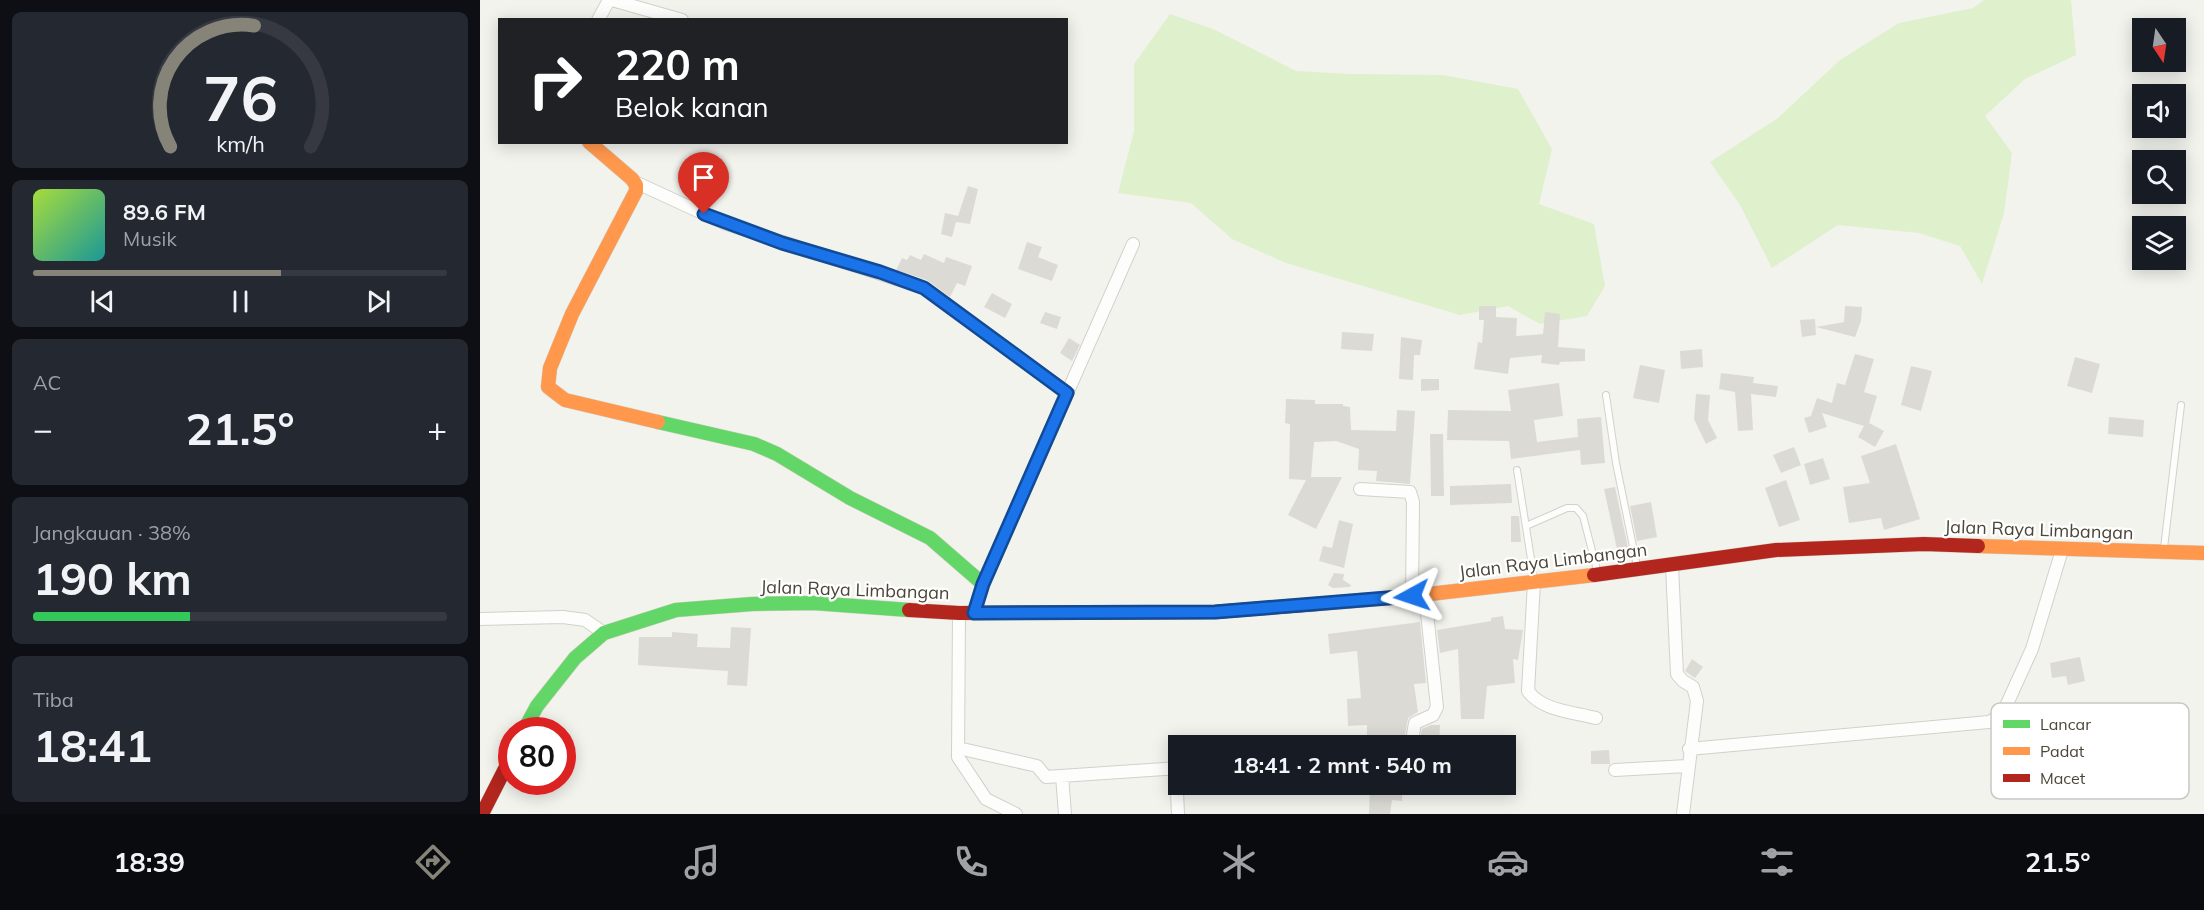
<!DOCTYPE html>
<html lang="id">
<head>
<meta charset="utf-8">
<style>
	body { margin:0; font-family:Mulish,sans-serif; background:#242831; color:#f1f3f6; height:100vh; display:flex; flex-direction:column; font-size:22px; white-space:nowrap }
	* { box-sizing:border-box; margin:0 }
	p { font-size:20px; color:#9ea1a6 }
	.icon { flex:none; width:33px; height:33px; fill:none; stroke:currentColor; stroke-width:2; stroke-linecap:round; stroke-linejoin:round }
	.map { position:relative; flex:1; overflow:hidden }
	.side { display:flex; flex-direction:column; gap:12px; padding:12px; background:#0d0f14; width:480px }
	.side>* { flex:none }
	.banner { position:absolute; left:18px; top:18px; width:570px; height:126px; border-radius:0px; box-shadow:0 3px 15px #0003; background:#202124; color:#fff; overflow:hidden }
	.needle { width:39px; rotate:167deg }
	.buttons { position:absolute; left:1652px; top:18px; display:grid; gap:12px }
	.buttons a { display:grid; place-items:center; width:54px; height:54px; border-radius:0px; background:#171b24; box-shadow:0 3px 15px #0003; font-size:30px }
	.speed { position:absolute; left:18px; top:717px; display:flex; gap:12px; font-size:30px; font-weight:700; text-align:center }
	.speed>* { display:grid; place-content:center; width:78px; height:78px; border-radius:50%; background:#171b24; box-shadow:0 3px 15px #0003; line-height:1 }
	.speed .limit { border:9px solid #d22; background:#fff; color:#111 }
	.pin { position:absolute; display:grid; place-items:center; width:51px; height:51px; color:#fff; margin:-62px -26px; border-radius:50% 50% 50% 0; rotate:-45deg; box-shadow:0 0 6px #0007 }
	.pin .icon { rotate:45deg }
	.me { position:absolute; width:66px; margin:-33px; rotate:265deg; stroke-linejoin:round; filter:drop-shadow(0 0 4px #0008) }
	.turn { display:flex; align-items:center; gap:21px; height:126px; padding:0 18px; font-size:27px }
	.turn .icon { width:78px; height:78px; stroke-width:2.5 }
	.turn b { display:block; font-size:42px; line-height:51px }
	.big { font-size:45px; font-weight:700; line-height:1.1 }
	.side .tile { flex:1; display:flex; flex-direction:column; justify-content:center; gap:9px; min-width:0; padding:0 21px; border-radius:9px; background:#242831 }
	.side .dial { align-items:center; gap:0 }
	.dial svg { height:156px; overflow:visible; fill:none; stroke:#363941; stroke-width:7; stroke-linecap:round; text-anchor:middle }
	.dial text { fill:#f1f3f6; stroke:none }
	.song { display:flex; align-items:center; gap:18px }
	.cover { width:72px; height:72px; border-radius:9px; background:linear-gradient(135deg,hsl(80 70% 55%),hsl(180 70% 35%)) }
	.played { height:6px; border-radius:3px; background:linear-gradient(90deg,#868378 60%,#363941 60%) }
	.keys { display:flex; justify-content:space-around; direction:ltr }
	.heat { display:flex; justify-content:space-between; align-items:center; font-size:33px; direction:ltr }
	.charge { height:9px; border-radius:4px; background:linear-gradient(90deg,#34c759 38%,#363941 0) }
	.trip { position:absolute; left:688px; top:735px; width:348px; height:60px; border-radius:0px; background:#171b24; box-shadow:0 3px 15px #0003; font-weight:700; line-height:60px; text-align:center }
	.tabs { display:flex; height:96px; justify-content:space-around; align-items:center; background:#090b0e; color:#9ea1a6 }
	.tabs .icon { width:42px; height:42px }
	.tabs .current { color:#868378 }
	.tabs b { font-size:27px; color:#f1f3f6 }
	main { display:flex; flex:1; min-height:0 }
	.map>svg:first-child { display:block }
</style>
</head>
<body>
<main>
<section class="side">
<div class="tile dial"><svg viewBox="0 0 100 80">
<path d="M14 69A42 42 0 1 1 86 69"/>
<path d="M14 69A42 42 0 0 1 57 7" stroke="#868378"/>
<text x="50" y="56" font-size="32" font-weight="700">76</text>
<text x="50" y="72" font-size="11">km/h</text>
</svg></div>
<div class="tile">
<div class="song"><i class="cover"></i><div><b>89.6 FM</b><p>Musik</p></div></div>
<div class="played"></div>
<div class="keys"><svg class="icon" aria-label="previous" viewBox="0 0 24 24"><path d="M18 5L8 12l10 7zM5 5v14"/></svg><svg class="icon" aria-label="pause" viewBox="0 0 24 24"><path d="M8 5v14M16 5v14"/></svg><svg class="icon" aria-label="next" viewBox="0 0 24 24"><path d="M6 5l10 7-10 7zM19 5v14"/></svg></div>
</div>
<div class="tile"><p>AC</p>
<div class="heat"><a>−</a><b class="big">21.5°</b><a>+</a></div>
</div>
<div class="tile"><p>Jangkauan · 38%</p><b class="big">190 km</b><div class="charge"></div></div>
<div class="tile"><p>Tiba</p><b class="big">18:41</b></div>
</section>
<div class="map">
<svg width="1724" height="814" viewBox="0 0 1724 814">
	<rect width="100%" height="100%" fill="#f3f3ee"/>
	<path fill="#def0cc" d="M1504 0H1591L1596 55 1545 79 1505 116 1532 153 1524 213 1502 284 1480 246 1439 233 1358 225 1292 268 1260 205 1230 162 1298 118 1360 60 1419 23 1493 8Z
		M690 14 733 29 816 71 870 74 963 75 1038 89 1072 149 1059 204 1114 224 1125 286 1107 316 1060 324 1028 306 980 315 806 263 752 239 711 203 638 193 654 131V64Z"/>
	<path fill="#dcdad4" d="M488 186 498 189 490 224 476 222 472 237 461 234 465 213 478 216Z
		M547 242 562 247 558 257 578 265 572 281 538 269Z
		M444 254 464 263 466 257 492 266 485 286 477 283 470 297 447 280 416 270 422 258 427 260 430 255 441 260Z
		M512 293 532 304 525 318 504 307Z
		M999 306H1016V317L1037 318 1036 336 1063 334 1065 312 1080 314 1078 347 1105 349V361L1080 362 1079 365 1061 363 1062 355 1030 358 1028 374 994 369 998 342 1002 343 1004 320H999Z
		M1365 306 1382 307 1381 321 1375 337 1336 327 1364 322Z
		M565 312 581 317 577 329 560 323Z
		M1335 319 1336 335 1322 337 1320 320Z
		M862 332 894 334 892 351 861 349Z
		M921 337 942 340 940 355H934L933 380 919 379Z
		M589 338 600 345 592 361 580 353Z
		M1222 349 1223 367 1201 369 1200 351Z
		M1375 354 1394 359 1384 392 1397 396 1389 423 1404 431 1395 447 1378 437 1384 426 1342 413 1347 427 1329 433 1324 418 1331 416 1337 398 1352 403 1357 383 1365 385Z
		M1595 357 1620 364 1612 393 1587 386Z
		M1160 365 1185 370 1179 403 1153 398Z
		M1431 366 1452 371 1441 411 1421 405Z
		M1241 373 1274 377 1273 383 1298 386 1296 397 1271 394 1273 430 1258 431 1255 392 1239 389Z
		M941 379H959V390L941 391Z
		M1079 383 1083 416 1054 420 1057 442 1098 437 1097 419 1121 417 1125 463 1101 465 1100 450 1031 459 1029 441 967 440 968 410 1031 411 1028 390Z
		M1216 394 1230 395 1228 420 1237 438 1226 444 1214 419Z
		M806 399 835 400V404H863V406L870 407 871 430 916 431 917 410 935 411 930 484 896 481 897 471 878 470 879 449 856 441 834 442 831 477H862L836 529 808 515 826 480 809 479 810 424 805 423Z
		M1629 417 1664 420 1663 437 1628 434Z
		M950 434H963L964 496H951Z
		M1416 444 1440 519 1404 530 1401 518 1369 523 1363 487 1390 483 1381 456Z
		M1314 447 1321 465 1301 473 1293 455Z
		M1343 458 1350 479 1330 485 1324 464Z
		M1306 480 1320 520 1299 527 1285 488Z
		M1031 484 1032 503 970 505V486Z
		M1135 487 1149 552 1138 554 1124 489Z
		M1171 502 1177 537 1157 541 1150 506Z
		M1031 516H1039L1041 542H1031Z
		M859 520 873 524 864 568 839 561 843 546 852 548Z
		M854 573 864 574 863 580 871 585 870 587 853 588 848 585Z
		M1023 616 1025 629 1043 630 1038 660 1033 659 1035 683 1007 686 1004 719H981L978 649 960 653 957 630 1011 621V618Z
		M940 622 946 683 934 684 938 712 928 718 923 746H887V725L868 726 867 699 881 698 877 651 850 654 848 634Z
		M251 627 271 628 267 686 247 685 248 671 158 665 159 637H192V632L218 634 217 647 250 648Z
		M1600 657 1605 681 1588 685 1586 676 1572 678 1570 663Z
		M1212 659 1223 667 1215 678 1205 671Z
		M951 725H960L959 746H939L942 729Z
		M1129 750 1130 764H1111V751Z
		M890 784H922V801L912 800 910 814H889Z"/>
	<g fill="none" stroke-linecap="round" stroke-linejoin="round">
		<g stroke="#d2d0cb" stroke-width="8">
			<path id="lane" d="M1126 395 1136 463 1157 566
				M1037 470 1054 578
				M1046 526 1087 508H1096L1103 516 1117 570
				M1684 548 1701 405"/>
		</g>
		<g stroke="#d2d0cb" stroke-width="14">
			<path id="street" d="M132 0 202 20
				M118 20 129 0
				M155 182 244 223 444 288 587 393
				M880 489 930 492 933 502 932 596
				M1192 566 1197 674 1203 681 1213 687 1217 701 1203 814
				M1054 582 1048 691C1062 711 1094 712 1116 718
				M479 613 478 757 506 799 536 814
				M494 613 503 584 653 244
				M0 619 83 617 105 620 124 633
				M931 746 935 723 953 715 957 707 945 594
				M478 748 557 766 566 777 699 768
				M1209 749 1509 722 1522 715 1552 649 1582 550
				M696 768 698 814
				M1135 770 1207 766
				M582 776 585 814"/>
		</g>
		<g stroke="#d4d1c4" stroke-width="15">
			<path id="fast" d="M178 422 274 444 297 454 370 498 450 538 503 584
				M44 730 57 706 95 658 124 633 196 610 272 604 333 603 429 610"/>
		</g>
		<g stroke="#d4d1c4" stroke-width="15">
			<path id="slow" d="M109 142 152 179 156 185V191L92 314 70 368 68 387 85 400 178 422
				M1498 546 1724 553
				M837 604 932 596 1114 575"/>
		</g>
		<g stroke="#d4d1c4" stroke-width="15">
			<path id="jam" d="M1114 575 1296 550 1444 544 1498 546
				M429 610 479 613 735 612 837 604
				M2 814 32 755"/>
		</g>
		<use href="#lane" stroke="#fdfdfc" stroke-width="6"/>
		<use href="#street" stroke="#fdfdfc" stroke-width="12"/>
		<use href="#fast" stroke="#63d668" stroke-width="14"/>
		<use href="#slow" stroke="#ff974d" stroke-width="14"/>
		<use href="#jam" stroke="#b3261e" stroke-width="14"/>
	</g>
	<g fill="none" stroke-linecap="round" stroke-linejoin="round">
		<g stroke="#114b97" stroke-width="15">
			<path id="route" d="M224 214 302 243 400 272 444 288 587 393 503 584 494 613 735 612 932 596"/>
		</g>
		<use href="#route" stroke="#1a73e8" stroke-width="10"/>
	</g>
	<g text-anchor="middle" stroke-width="4.5" stroke-linejoin="round" paint-order="stroke">
		<g font-size="18" fill="#4c4638" stroke="#fff">
			<text transform="translate(1559 530) rotate(2)" y="6">Jalan Raya Limbangan</text>
			<text transform="translate(1073 561) rotate(-7)" y="6">Jalan Raya Limbangan</text>
			<text transform="translate(375 590) rotate(2)" y="6">Jalan Raya Limbangan</text>
		</g>
	</g>
	<rect x="1511" y="703" width="198" height="96" rx="9" fill="#fff" stroke="#c9c8c3" stroke-width="1.5"/>
	<rect x="1523" y="720" width="27" height="8" fill="#63d668"/>
	<rect x="1523" y="747" width="27" height="8" fill="#ff974d"/>
	<rect x="1523" y="774" width="27" height="8" fill="#b3261e"/>
	<g font-size="16" fill="#4c4638">
		<text x="1560" y="730">Lancar</text>
		<text x="1560" y="757">Padat</text>
		<text x="1560" y="784">Macet</text>
	</g>
</svg>
<div class="buttons">
<a><svg class="needle" viewBox="-14 -14 28 28"><path d="M0-13l5 13h-10z" fill="#e53935"/><path d="M0 13l5-13h-10z" fill="#9ea1a6"/></svg></a>
<a><svg class="icon" aria-label="sound" viewBox="0 0 24 24"><path d="M4 9h4l5-4v14l-5-4H4zM17 9q2 3 0 6"/></svg></a>
<a><svg class="icon" aria-label="search" viewBox="0 0 24 24"><circle cx="10" cy="10" r="6"/><path d="M15 15l6 6"/></svg></a>
<a><svg class="icon" aria-label="layers" viewBox="0 0 24 24"><path d="M12 4l9 5-9 5-9-5zM3 14l9 5 9-5"/></svg></a>
</div>
<div class="speed"><div class="limit">80</div></div>
<div class="pin" style="left:224px;top:214px;background:#d93025"><svg class="icon" aria-label="arrive" viewBox="0 0 24 24"><path d="M6 21V4h12l-3 4 3 4H6"/></svg></div>
<svg class="me" style="left:932px;top:596px" viewBox="-20 -20 40 40"><path d="M0-17L14 15 0 8-14 15z" fill="#1a73e8" stroke="#fff" stroke-width="4"/></svg>
<div class="trip">18:41 · 2 mnt · 540 m</div>
<div class="banner">
<div class="turn"><svg class="icon" aria-label="right" viewBox="0 0 24 24"><path d="M7 20v-9h11M14 6l5 5-5 5"/></svg><div><b>220 m</b>Belok kanan</div></div>
</div>
</div>
</main>
<nav class="tabs">
<b>18:39</b>
<svg class="icon current" aria-label="directions" viewBox="0 0 24 24"><path d="M12 3l9 9-9 9-9-9zM9 14v-3h6M13 9l2 2-2 2"/></svg>
<svg class="icon" aria-label="music" viewBox="0 0 24 24"><path d="M9 18V5l10-2v13"/><circle cx="6" cy="18" r="3"/><circle cx="16" cy="16" r="3"/></svg>
<svg class="icon" aria-label="phone" viewBox="0 0 24 24"><path d="M5 4h4l2 5-3 2q2 4 5 5l2-3 5 2v4C11 20 4 13 5 4z"/></svg>
<svg class="icon" aria-label="climate" viewBox="0 0 24 24"><path d="M12 3v18M4 7l16 10M4 17L20 7"/></svg>
<svg class="icon" aria-label="car" viewBox="0 0 24 24"><path d="M5 17H2v-5l4-1 3-4h7l3 4 3 1v5h-3M9 17h6M6 11h13"/><circle cx="7" cy="17" r="2"/><circle cx="17" cy="17" r="2"/></svg>
<svg class="icon" aria-label="filters" viewBox="0 0 24 24"><path d="M4 7h16M4 17h16"/><circle cx="9" cy="7" r="2"/><circle cx="15" cy="17" r="2"/></svg>
<b>21.5°</b>
</nav>
</body>
</html>
